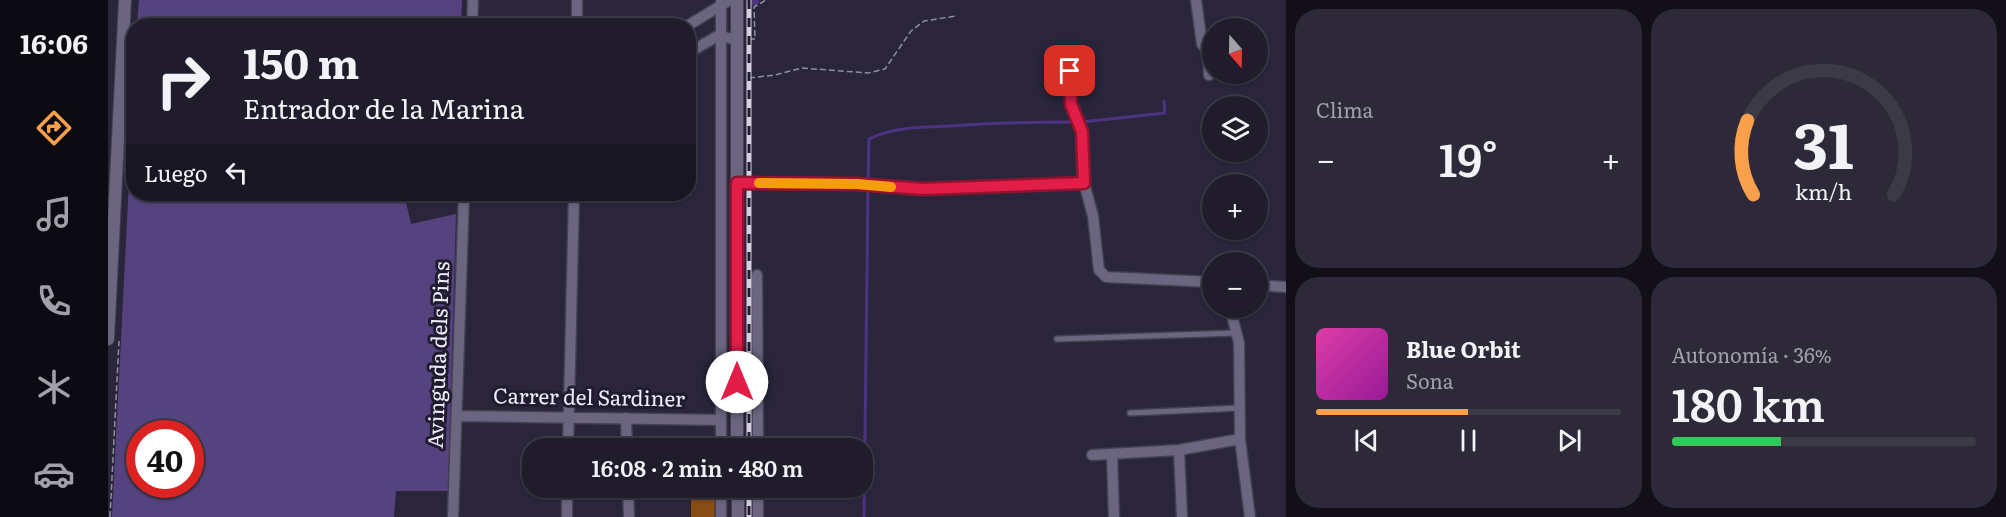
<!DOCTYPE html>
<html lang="es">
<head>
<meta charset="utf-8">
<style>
	body { margin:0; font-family:Literata,serif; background:#2d2938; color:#f1f3f6; height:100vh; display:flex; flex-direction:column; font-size:22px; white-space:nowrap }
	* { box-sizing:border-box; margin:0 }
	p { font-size:20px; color:#a2a1a9 }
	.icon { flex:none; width:33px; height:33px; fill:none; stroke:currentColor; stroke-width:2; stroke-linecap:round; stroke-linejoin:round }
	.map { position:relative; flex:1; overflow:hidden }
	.details { display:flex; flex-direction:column; gap:9px; padding:9px; background:#120f18; width:720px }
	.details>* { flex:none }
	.banner { position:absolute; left:18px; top:18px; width:570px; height:183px; border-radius:24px; box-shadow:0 2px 4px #0004,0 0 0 2px #3d3a48; background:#201c2c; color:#f1f3f6; overflow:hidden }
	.needle { width:39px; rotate:160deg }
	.controls { position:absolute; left:1094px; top:18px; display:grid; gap:12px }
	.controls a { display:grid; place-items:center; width:66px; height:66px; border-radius:50%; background:#201c2c; box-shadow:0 2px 4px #0004,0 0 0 2px #3d3a48; font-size:30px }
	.speed { position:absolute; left:18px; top:420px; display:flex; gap:12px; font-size:30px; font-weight:700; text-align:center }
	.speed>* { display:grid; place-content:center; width:78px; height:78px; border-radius:50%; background:#201c2c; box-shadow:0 2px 4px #0004,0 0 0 2px #3d3a48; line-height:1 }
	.speed .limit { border:9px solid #d22; background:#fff; color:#111 }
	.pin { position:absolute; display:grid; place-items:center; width:51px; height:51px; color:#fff; margin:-26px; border-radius:12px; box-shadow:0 3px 9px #0006 }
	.me { position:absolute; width:66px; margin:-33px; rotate:0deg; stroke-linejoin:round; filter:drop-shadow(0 0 4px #0008) }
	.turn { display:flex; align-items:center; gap:21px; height:126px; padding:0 18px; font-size:27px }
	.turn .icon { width:78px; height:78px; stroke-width:2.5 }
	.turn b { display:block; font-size:42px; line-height:51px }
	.then { display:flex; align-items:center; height:57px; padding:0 18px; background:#0003; gap:12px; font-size:22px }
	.big { font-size:45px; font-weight:600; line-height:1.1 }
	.details .widget { flex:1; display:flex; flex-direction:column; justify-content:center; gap:9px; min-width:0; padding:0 21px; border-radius:24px; background:#2d2938 }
	.details .dial { align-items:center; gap:0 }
	.dial svg { height:156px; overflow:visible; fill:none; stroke:#3d3a48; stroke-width:7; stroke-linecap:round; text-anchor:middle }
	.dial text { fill:#f1f3f6; stroke:none }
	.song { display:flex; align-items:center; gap:18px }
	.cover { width:72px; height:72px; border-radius:9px; background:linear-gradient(135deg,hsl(320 70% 55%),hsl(300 70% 35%)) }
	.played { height:6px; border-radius:3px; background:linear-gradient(90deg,#f9a04d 50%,#3d3a48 50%) }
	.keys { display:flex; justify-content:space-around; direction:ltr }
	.heat { display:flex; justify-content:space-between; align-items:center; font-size:33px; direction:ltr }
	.charge { height:9px; border-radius:4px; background:linear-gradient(90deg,#34c759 36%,#3d3a48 0) }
	.details .tiles { flex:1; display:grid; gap:9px; grid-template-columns:repeat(2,1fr) }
	.trip { position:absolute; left:414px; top:438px; width:351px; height:60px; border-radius:24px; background:#201c2c; box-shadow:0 2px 4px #0004,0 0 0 2px #3d3a48; font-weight:600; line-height:60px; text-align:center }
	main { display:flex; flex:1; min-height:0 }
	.menu { display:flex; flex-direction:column; width:108px; justify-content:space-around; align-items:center; background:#0d0b12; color:#a2a1a9 }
	.menu .icon { width:42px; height:42px }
	.menu .selected { color:#f9a04d }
	.menu b { font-size:27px; color:#f1f3f6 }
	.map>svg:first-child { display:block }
</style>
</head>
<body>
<main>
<nav class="menu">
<b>16:06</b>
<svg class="icon selected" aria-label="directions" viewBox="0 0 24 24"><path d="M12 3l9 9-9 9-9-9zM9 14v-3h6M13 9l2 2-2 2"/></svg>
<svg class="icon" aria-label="music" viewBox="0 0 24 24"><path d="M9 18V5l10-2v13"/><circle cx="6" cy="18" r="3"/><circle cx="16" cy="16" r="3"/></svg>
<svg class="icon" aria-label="phone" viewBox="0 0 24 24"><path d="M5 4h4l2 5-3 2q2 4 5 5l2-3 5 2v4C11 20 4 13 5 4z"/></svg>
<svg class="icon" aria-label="climate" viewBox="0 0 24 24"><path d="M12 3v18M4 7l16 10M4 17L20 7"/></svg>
<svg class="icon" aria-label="car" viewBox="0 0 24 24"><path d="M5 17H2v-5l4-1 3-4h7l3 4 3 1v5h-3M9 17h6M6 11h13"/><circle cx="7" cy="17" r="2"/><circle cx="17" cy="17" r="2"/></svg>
</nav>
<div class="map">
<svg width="1178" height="517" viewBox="0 0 1178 517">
	<defs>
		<filter id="shadow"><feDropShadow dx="4" dy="2" stdDeviation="1.5" flood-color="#0009"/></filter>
	</defs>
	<rect width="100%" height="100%" fill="#2a253b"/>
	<path fill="#54437f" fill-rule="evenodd" d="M31 0H354L353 25H29Z
		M25 102 26 194H296L303 224 348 214 340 491H288L286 517H4ZM32 434H82V484H32Z"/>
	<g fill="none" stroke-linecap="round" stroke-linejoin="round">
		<path stroke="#4c3382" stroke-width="3" d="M974 122 1057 113 1056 101
			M760 181 761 139C785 127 816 127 842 126 884 123 925 122 967 122
			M756 517 760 188"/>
		<path stroke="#4c3382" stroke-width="9" d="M646 1 647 0"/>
	</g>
	<path fill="#864e13" filter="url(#shadow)" d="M583 489H612V517H583Z"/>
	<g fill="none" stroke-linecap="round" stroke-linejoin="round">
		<g stroke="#433f51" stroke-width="8">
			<path id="service" d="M949 339 1128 333
				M1022 413 1131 408"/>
		</g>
		<g stroke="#433f51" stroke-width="13">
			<path id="minor" d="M613 0V448
				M1088 0 1094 44 1100 51 1101 75
				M364 26 365 0
				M469 26V0
				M579 26 622 0
				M580 53 608 37 613 36 629 40
				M961 55 963 104 974 132 976 183 985 216 991 270 998 277 1104 282
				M629 183 749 184 815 189 976 183
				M649 275 650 448
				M1149 285 1178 287
				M349 416 613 420
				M518 418 519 448
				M1132 439 1142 517
				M460 448 466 194
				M1071 450 1074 517
				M984 455 1071 450 1132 439 1131 343 1122 308
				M1004 455 1006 517
				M520 488 521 517
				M650 488V517
				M345 517 356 194
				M459 517V488
				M613 517V488"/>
		</g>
		<g stroke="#433f51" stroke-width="14">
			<path id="tertiary" d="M629 0V448
				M0 339 17 0
				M630 488V517"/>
		</g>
		<path stroke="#928ea0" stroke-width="1.5" stroke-dasharray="6 3" stroke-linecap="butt" d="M641 39H647L646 7 658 0
			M641 78 667 75 694 68 760 73 777 69 803 31 816 21 848 16
			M2 517 11 341"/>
		<use href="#service" stroke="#6b657f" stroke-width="5"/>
		<use href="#minor" stroke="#6b657f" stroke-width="10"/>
		<use href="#tertiary" stroke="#6b657f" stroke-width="12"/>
		<g stroke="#d5d1e1" stroke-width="5">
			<path id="rail" d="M641 0V448
				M641 488V517"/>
		</g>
		<use href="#rail" stroke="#211b30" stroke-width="3" stroke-dasharray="9" stroke-linecap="butt"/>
	</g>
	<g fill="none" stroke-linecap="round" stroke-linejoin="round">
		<g stroke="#92132f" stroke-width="15">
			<path id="route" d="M629 382V183L749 184 815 189 976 183 974 132 963 104 962 71"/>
		</g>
		<use href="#route" stroke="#e11d48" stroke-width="10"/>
		<path stroke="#f59e0b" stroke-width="10" d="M651 183 749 184 783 187"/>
	</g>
	<g text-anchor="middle" stroke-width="6" stroke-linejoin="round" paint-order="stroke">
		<g font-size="21" fill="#efecfb" stroke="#211b30">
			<text transform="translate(331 355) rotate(-88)" y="7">Avinguda dels Pins</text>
			<text transform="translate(481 398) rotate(1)" y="7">Carrer del Sardiner</text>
		</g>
	</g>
</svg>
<div class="controls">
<a><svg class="needle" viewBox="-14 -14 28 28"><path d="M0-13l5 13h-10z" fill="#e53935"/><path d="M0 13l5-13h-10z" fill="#a2a1a9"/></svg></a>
<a><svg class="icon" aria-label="layers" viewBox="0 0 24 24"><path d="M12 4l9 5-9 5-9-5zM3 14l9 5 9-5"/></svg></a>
<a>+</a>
<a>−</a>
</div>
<div class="speed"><div class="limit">40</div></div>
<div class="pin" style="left:962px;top:71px;background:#d93025"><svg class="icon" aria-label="arrive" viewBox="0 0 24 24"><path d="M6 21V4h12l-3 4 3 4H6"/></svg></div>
<svg class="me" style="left:629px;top:382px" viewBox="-20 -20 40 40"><circle r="19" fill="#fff"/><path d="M0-13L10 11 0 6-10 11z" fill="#e11d48"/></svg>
<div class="trip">16:08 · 2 min · 480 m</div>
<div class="banner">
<div class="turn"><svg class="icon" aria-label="right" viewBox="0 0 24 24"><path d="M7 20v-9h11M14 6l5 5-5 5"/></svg><div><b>150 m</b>Entrador de la Marina</div></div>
<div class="then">Luego<svg class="icon" aria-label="left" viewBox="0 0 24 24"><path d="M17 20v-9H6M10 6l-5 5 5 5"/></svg></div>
</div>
</div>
<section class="details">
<div class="tiles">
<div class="widget"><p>Clima</p>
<div class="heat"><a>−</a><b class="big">19°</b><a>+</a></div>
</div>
<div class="widget dial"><svg viewBox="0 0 100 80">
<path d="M14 69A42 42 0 1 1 86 69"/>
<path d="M14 69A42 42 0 0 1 11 31" stroke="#f9a04d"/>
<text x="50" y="56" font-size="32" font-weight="700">31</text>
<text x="50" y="72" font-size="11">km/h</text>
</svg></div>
<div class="widget">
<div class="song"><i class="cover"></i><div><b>Blue Orbit</b><p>Sona</p></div></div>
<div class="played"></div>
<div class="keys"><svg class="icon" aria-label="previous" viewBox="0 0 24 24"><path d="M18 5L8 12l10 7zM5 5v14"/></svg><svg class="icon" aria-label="pause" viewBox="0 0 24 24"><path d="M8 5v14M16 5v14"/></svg><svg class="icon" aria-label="next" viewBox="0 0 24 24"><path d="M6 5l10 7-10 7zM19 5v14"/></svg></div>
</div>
<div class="widget"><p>Autonomía · 36%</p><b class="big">180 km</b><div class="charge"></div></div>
</div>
</section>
</main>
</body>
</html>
